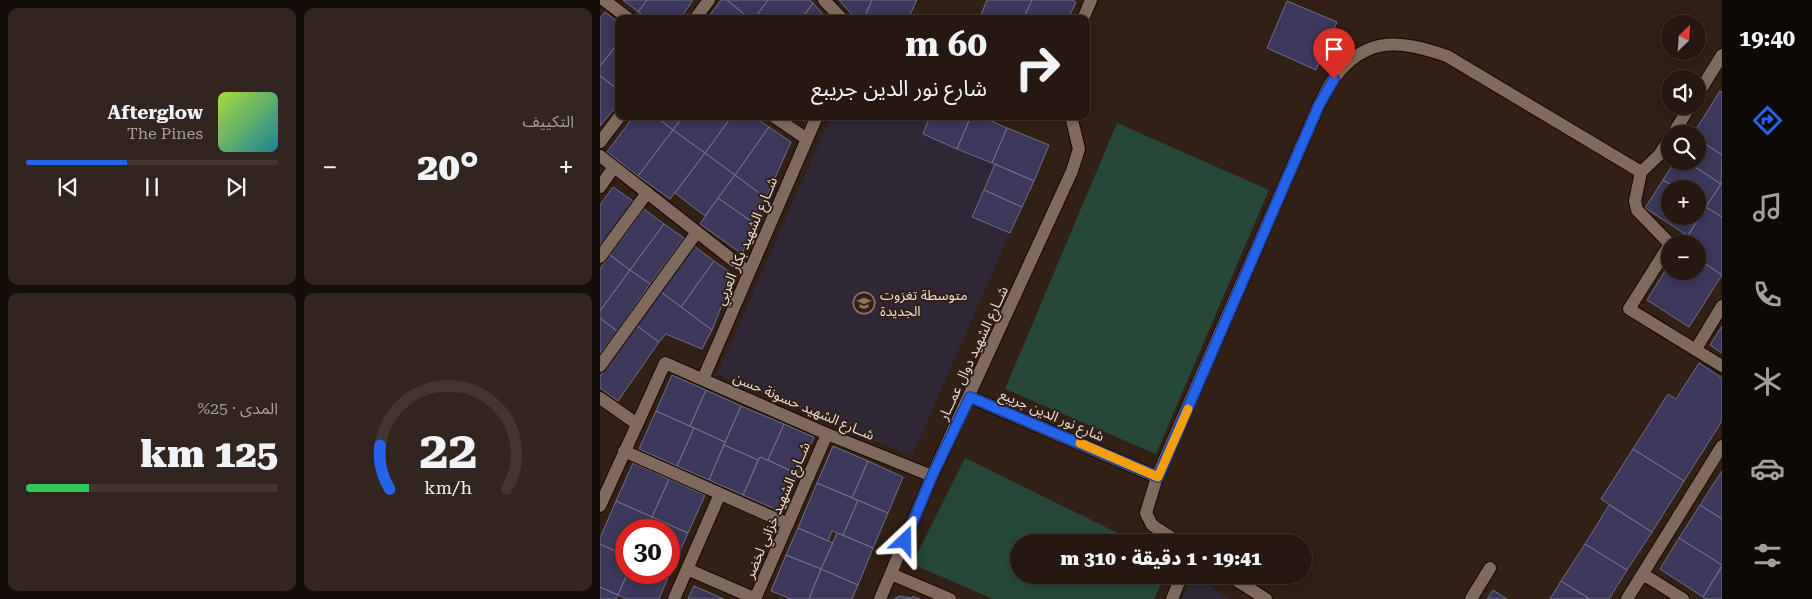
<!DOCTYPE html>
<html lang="ar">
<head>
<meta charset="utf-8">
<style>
	body { margin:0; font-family:"Roboto Serif","Noto Sans Arabic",serif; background:#32241e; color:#f1f3f6; direction:rtl; height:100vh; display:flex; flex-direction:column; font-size:19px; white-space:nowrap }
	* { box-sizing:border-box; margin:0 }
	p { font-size:16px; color:#a49f9f }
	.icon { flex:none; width:28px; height:28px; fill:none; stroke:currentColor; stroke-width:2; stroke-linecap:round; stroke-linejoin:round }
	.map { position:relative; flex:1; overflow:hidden; direction:ltr }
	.details { display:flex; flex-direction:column; gap:8px; padding:8px; background:#150d09; width:600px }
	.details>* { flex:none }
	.banner { position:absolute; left:15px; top:15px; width:475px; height:105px; border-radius:10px; box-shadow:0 2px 8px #0003,0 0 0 1px #423630; direction:rtl; background:#261710; color:#f1f3f6; overflow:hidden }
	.needle { width:32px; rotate:25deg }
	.controls { position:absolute; left:1061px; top:15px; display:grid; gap:10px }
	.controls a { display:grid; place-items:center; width:45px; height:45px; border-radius:50%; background:#261710; box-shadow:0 2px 8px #0003,0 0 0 1px #423630; font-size:25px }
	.speed { position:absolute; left:15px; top:519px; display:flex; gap:10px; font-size:25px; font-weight:700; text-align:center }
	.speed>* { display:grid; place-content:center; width:65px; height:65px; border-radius:50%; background:#261710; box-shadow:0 2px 8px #0003,0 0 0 1px #423630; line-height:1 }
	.speed .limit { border:8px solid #d22; background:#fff; color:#111 }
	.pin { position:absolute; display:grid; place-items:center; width:42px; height:42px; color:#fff; margin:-51px -21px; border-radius:50% 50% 50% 0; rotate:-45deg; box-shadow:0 0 5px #0007 }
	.pin .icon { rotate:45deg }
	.me { position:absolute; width:55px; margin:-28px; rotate:23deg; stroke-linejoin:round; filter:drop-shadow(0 0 4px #0008) }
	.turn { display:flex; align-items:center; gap:18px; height:105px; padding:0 20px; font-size:22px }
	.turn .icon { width:65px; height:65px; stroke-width:2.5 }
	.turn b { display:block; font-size:35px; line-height:42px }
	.big { font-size:38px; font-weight:800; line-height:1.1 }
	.details .card { flex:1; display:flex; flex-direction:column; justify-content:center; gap:8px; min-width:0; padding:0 18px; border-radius:10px; background:#32241e }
	.details .dial { align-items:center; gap:0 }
	.dial svg { height:130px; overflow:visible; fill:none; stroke:#423630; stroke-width:7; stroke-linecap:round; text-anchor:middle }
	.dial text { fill:#f1f3f6; stroke:none }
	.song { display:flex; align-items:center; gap:15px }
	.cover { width:60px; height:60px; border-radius:8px; background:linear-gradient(135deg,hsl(80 70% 55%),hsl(190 70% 35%)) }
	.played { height:5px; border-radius:2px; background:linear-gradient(90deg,#2563eb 40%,#423630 40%) }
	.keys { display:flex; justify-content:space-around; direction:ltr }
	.heat { display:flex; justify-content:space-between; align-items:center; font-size:28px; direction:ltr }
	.charge { height:8px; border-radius:4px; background:linear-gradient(90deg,#34c759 25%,#423630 0) }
	.details .tiles { flex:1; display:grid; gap:8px; grid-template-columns:repeat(2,1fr) }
	.trip { position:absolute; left:410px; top:534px; width:302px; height:50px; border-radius:25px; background:#261710; box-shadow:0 2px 8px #0003,0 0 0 1px #423630; font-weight:800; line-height:50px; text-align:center; direction:rtl }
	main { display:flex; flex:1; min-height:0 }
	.tab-bar { display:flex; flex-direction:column; width:90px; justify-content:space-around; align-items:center; background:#0f0906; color:#a49f9f }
	.tab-bar .icon { width:35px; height:35px }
	.tab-bar .on { color:#2563eb }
	.tab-bar b { font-size:22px; color:#f1f3f6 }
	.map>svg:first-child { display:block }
</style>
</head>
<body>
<main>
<nav class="tab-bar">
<b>19:40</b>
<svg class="icon on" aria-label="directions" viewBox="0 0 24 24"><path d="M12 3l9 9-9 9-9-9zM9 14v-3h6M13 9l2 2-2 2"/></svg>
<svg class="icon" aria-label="music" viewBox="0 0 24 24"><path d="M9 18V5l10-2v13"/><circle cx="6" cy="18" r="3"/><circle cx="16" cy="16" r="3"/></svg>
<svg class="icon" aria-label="phone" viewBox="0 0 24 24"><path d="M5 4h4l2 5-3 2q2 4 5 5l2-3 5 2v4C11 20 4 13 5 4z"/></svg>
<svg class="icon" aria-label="climate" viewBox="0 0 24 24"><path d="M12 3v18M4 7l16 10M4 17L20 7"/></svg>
<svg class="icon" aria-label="car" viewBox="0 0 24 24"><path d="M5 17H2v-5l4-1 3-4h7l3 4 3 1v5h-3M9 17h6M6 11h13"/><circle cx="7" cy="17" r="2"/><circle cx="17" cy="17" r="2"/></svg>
<svg class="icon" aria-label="filters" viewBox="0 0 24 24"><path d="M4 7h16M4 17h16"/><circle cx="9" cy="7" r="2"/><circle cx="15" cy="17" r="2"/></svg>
</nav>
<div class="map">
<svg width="1122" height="599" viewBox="0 0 1122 599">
	<rect width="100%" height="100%" fill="#321f15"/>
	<path fill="#302736" d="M231 116H330L323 134 395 164 372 216 410 233 312 456 117 374Z
		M593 575 630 599H582Z"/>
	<path fill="#264839" d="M517 123 669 190 556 454 405 389Z
		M365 458 536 542H419V575H565L554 599H393L312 564Z"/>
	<path fill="#3c375b" stroke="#706f85" d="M23 0H47L38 12Z
		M47 0H93L80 19H48L38 12Z
		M121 0H127L150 19H107Z
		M127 0H168L154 19H150Z
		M168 0H210L213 3 201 19H154Z
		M239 0H272L264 19H256Z
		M272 0H317L308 19H264Z
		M387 0H432L423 19H385L380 17Z
		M432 0H472L476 2 468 19H423Z
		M687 1 737 22 716 70 667 48Z
		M213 3 227 19H201Z
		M5 12 19 23V42L0 66V18Z
		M19 42V90L0 76V66Z
		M0 76 19 90V103L0 126Z
		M1120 91 1122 92V155L1098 139V134H1093Z
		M34 116H55L73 130 38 176 7 152Z
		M55 116H83L73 130Z
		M83 116H132L105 153 73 130Z
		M132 116H153L169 127 135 175 105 153Z
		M330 116H371L357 149 323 134Z
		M371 116H380L407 128 392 163 357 149Z
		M169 127 191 142 166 198 135 175Z
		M407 128 449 145 434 181 392 163Z
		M73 130 105 153 70 199 38 176Z
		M1098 139 1122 155 1121 184 1086 161H1098Z
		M105 153 135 175 105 216 75 193Z
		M1075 161H1086L1121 184 1106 207 1098 202V189H1078L1063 180Z
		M395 164 434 181 422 207 384 190Z
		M135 175 166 198 155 224 118 198Z
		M1063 180 1078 189H1070V216H1098V202L1106 207 1088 236 1045 208Z
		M1122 182V217L1106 207Z
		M13 187 33 201 0 247V205Z
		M384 190 422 207 410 233 372 217Z
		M118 198 155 224 142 254 100 224Z
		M1106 207 1122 217V275L1098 259V244H1082Z
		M44 209 64 224 30 270 10 255Z
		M64 224 84 238 50 284 30 270Z
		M94 246 114 261 81 307 61 292Z
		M10 255 30 270 0 311V269Z
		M1098 259 1122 275 1089 327 1047 300 1070 263V271H1098Z
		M114 261 134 275 112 330 81 307Z
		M30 270 50 284 17 331 0 318V311Z
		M61 292 112 330 102 349 66 334 59 342 36 325Z
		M0 318 17 331 0 353Z
		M36 325 59 342 18 401 0 388V376Z
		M1122 326V353L1110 345Z
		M1099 363 1122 378V421L1084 481 1033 449 1068 394 1076 399Z
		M72 375 106 390 90 426 56 411Z
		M106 390 141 406 125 442 90 426Z
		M141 406 184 424 168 460 160 457 158 460 124 445Z
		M56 411 94 428 77 466 39 449Z
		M184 424 214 437 198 474 168 460Z
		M94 428 125 442 109 480 77 466Z
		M124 445 158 460 143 495 109 480Z
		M233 446 268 461 252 498 217 483Z
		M1033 449 1084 481 1052 532 1001 499Z
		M160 457 198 474 182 512 143 495Z
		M268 461 303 477 288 513 252 498Z
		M33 463 69 479 52 517 16 501Z
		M1122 471V519L1100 505Z
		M69 479 105 495 88 533 52 517Z
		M217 483 258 500 243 535 232 531 228 541 198 528Z
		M258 500 288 513 273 548 243 535Z
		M16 501 52 517 47 530H26V556L0 544V538Z
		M1009 505 1052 532 1027 570 985 544Z
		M1100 505 1122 519V565L1079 538Z
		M52 517 88 533 69 575 64 572H69V530H47Z
		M198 528 233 543 221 569 186 555Z
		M237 533 273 548 258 585 221 569Z
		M1079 538 1122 565 1103 597 1060 569Z
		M0 544 26 556V572H28L18 595 0 587Z
		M985 544 1027 570 1009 599H990L961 581Z
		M186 555 221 569 209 599H191L171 591Z
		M1122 567V599H1107L1103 597Z
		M221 569 258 585 252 599H209Z
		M28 572H64L69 575 59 599H27L18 595Z
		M961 581 990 599H950Z
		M94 586 124 599H88Z
		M0 587 18 595 16 599H0Z
		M893 590 907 599H887Z
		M299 596 312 598 313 596 320 599H294Z"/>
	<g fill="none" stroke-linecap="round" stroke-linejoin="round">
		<g stroke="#190802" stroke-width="14">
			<path id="minor" d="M4 0 29 19
				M224 0 242 19
				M95 19 109 0
				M483 19 491 0
				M1098 94 1122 55
				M173 116 207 139
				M1073 134 1090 106
				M0 142 20 116
				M0 156 148 272
				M1041 172 1035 201 1037 210 1070 244
				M1041 172 1059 155 1070 138
				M0 187 14 167
				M1070 244 1029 309 1122 366
				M0 257 47 193
				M1096 349 1122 306
				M0 366 97 232
				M103 379 217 116
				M370 397 557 477 546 513 552 525 578 542
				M0 398 37 424
				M24 451 188 524
				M557 477 719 105C724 96 728 86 735 77 768 34 802 41 847 56L1041 172
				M0 506 65 363 227 434 332 476
				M87 569 156 599
				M291 574 350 599
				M1043 574 1083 599
				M628 575 666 599
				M74 599 120 494
				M155 599 227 434
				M280 599 332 476 472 171 479 149 471 116
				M572 599 582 575
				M871 599 890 568
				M1027 599 1122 446"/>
		</g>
		<use href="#minor" stroke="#806a5e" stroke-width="12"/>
	</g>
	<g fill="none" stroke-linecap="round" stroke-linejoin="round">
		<g stroke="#184099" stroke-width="12">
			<path id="route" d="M305 541 332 476 370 397 558 477 719 105 734 79"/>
		</g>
		<use href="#route" stroke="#2563eb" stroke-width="9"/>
		<path stroke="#f59e0b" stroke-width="9" d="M480 443 558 477 588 409"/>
	</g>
	<defs>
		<g id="school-ring" transform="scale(1.125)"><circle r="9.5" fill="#321f15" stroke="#8d6e63" stroke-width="1.5"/><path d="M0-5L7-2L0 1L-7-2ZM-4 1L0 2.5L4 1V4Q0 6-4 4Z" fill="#8d6e63"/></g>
	</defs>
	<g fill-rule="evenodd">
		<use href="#school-ring" x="264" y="303"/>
	</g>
	<g text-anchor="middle" stroke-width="4" stroke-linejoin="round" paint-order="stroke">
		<g font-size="14" fill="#eaddd6" stroke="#321f15">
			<text transform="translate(146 241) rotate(-67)" y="5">شــارع الشهيد بكار العربي</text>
			<text transform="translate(373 353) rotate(-65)" y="5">شــارع الشهيد دوال عمـــار</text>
			<text transform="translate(204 406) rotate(23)" y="5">شــارع الشهيد حسونة حسن</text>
			<text transform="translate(452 415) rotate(23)" y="5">شارع نور الدين جريبع</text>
			<text transform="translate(177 510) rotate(-67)" y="5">شــارع الشهيد خزاني لخضر</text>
		</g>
		<g font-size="14" fill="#eaddd6" stroke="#321f15" text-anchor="start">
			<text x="280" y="300">متوسطة تغزوت<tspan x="280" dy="16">الجديدة</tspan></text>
		</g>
	</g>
</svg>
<div class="controls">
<a><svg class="needle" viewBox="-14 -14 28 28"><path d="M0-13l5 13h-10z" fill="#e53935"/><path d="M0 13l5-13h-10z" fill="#a49f9f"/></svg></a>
<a><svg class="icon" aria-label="sound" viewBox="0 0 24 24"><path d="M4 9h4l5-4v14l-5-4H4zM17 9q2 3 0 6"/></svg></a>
<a><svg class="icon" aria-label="search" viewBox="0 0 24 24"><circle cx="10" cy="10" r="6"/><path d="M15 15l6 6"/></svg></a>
<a>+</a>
<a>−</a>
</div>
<div class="speed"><div class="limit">30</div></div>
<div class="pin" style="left:734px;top:79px;background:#d93025"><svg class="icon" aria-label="arrive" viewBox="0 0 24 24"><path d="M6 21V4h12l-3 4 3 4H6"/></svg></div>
<svg class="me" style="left:305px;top:541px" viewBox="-20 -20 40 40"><path d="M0-17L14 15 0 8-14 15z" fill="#2563eb" stroke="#fff" stroke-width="4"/></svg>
<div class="trip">19:41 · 1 دقيقة · 310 m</div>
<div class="banner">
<div class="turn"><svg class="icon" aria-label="right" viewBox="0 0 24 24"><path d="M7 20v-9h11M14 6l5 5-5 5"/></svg><div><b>60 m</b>شارع نور الدين جريبع</div></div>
</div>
</div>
<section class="details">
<div class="tiles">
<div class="card"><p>التكييف</p>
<div class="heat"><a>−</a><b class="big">20°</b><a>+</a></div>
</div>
<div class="card">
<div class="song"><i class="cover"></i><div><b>Afterglow</b><p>The Pines</p></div></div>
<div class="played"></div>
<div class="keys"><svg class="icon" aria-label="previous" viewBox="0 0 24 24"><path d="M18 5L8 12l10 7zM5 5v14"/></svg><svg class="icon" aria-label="pause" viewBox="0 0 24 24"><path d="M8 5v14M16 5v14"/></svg><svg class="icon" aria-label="next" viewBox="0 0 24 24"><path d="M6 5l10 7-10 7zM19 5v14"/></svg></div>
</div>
<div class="card dial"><svg viewBox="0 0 100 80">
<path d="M14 69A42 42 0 1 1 86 69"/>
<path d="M14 69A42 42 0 0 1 8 42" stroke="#2563eb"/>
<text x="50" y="56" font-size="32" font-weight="700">22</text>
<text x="50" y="72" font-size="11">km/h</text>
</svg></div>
<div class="card"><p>المدى · 25%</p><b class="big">125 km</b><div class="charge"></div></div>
</div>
</section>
</main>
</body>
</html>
